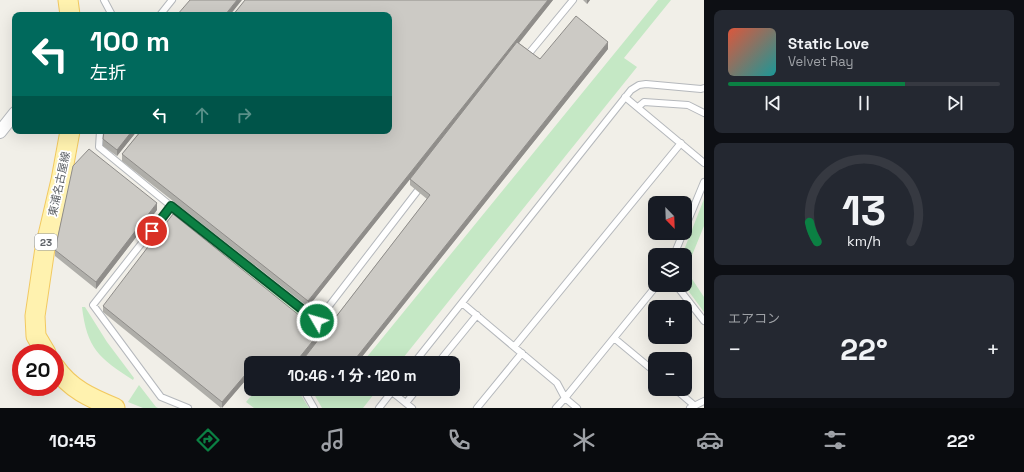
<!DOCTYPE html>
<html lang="ja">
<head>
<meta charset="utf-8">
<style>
	body { margin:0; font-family:"Space Grotesk","Noto Sans JP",sans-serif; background:#242831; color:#f1f3f6; height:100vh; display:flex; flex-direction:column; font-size:15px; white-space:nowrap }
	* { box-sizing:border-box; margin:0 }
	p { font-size:13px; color:#9ea1a6 }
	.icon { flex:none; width:22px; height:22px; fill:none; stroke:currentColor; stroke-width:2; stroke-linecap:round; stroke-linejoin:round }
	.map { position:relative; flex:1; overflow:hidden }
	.drawer { display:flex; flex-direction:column; gap:10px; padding:10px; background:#0d0f14; width:320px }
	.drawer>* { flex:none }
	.top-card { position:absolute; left:12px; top:12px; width:380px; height:122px; border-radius:8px; box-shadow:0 4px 16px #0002; background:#00695c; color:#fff; overflow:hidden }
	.needle { width:26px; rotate:157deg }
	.buttons { position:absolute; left:648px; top:196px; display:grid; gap:8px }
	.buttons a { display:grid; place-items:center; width:44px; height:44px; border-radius:8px; background:#171b24; box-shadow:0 4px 16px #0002; font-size:20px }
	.speed { position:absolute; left:12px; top:344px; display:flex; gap:8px; font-size:20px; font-weight:700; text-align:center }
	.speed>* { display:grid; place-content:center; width:52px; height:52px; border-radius:50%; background:#171b24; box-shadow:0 4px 16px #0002; line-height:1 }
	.speed .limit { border:6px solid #d22; background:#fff; color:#111 }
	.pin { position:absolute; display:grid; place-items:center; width:34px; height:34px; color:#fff; margin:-17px; border:2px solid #fff; border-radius:50%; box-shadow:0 1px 4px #0007 }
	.me { position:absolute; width:44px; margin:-22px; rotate:308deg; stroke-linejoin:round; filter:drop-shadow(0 0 3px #0008) }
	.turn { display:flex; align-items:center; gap:14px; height:84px; padding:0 12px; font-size:18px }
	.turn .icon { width:52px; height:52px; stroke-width:2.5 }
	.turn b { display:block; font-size:28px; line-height:34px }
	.lanes { display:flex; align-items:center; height:38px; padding:0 12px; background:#0003; justify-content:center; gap:20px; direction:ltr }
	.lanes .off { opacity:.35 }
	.big { font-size:30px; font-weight:700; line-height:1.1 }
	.drawer .tile { flex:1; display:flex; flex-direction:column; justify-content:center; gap:6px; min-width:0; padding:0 14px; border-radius:8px; background:#242831 }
	.drawer .dial { align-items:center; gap:0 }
	.dial svg { height:104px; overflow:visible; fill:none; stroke:#363941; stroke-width:7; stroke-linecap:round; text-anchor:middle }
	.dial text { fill:#f1f3f6; stroke:none }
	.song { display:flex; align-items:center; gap:12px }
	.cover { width:48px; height:48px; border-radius:6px; background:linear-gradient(135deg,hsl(10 70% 55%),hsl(180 70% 35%)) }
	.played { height:4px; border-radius:2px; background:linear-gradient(90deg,#0b8043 65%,#363941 65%) }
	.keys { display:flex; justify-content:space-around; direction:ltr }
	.heat { display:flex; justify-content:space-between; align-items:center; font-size:22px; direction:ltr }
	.trip { position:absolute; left:244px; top:356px; width:216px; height:40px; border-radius:8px; background:#171b24; box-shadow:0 4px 16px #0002; font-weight:700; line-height:40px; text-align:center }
	.tab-bar { display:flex; height:64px; justify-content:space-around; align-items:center; background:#090b0e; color:#9ea1a6 }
	.tab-bar .icon { width:28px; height:28px }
	.tab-bar .on { color:#0b8043 }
	.tab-bar b { font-size:18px; color:#f1f3f6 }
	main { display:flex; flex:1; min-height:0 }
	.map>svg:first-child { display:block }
</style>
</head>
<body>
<main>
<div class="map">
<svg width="704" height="408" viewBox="0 0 704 408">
	<rect width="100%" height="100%" fill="#f1efe8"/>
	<path fill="#c5e8c5" d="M658 0H671L624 58 637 67 399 363H362Z
		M704 199V226L686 270 704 297V312L684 285H685V255H682Z
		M178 214 304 311 298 319 174 220Z
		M82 307H85L107 342 134 378 133 380C99 358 87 349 82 307Z
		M139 385 156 407 158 408H143L128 402Z
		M257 389H280L281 390 283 389H297L309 408H254L246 402Z
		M317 389H331L337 394 341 389H378L363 408H322L314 394Z"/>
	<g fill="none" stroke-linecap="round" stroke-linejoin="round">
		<g stroke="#b5b8bc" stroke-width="8">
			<path id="service" d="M104 0 112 15
				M160 15 172 0
				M526 57 573 0
				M625 97 704 163
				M638 107 644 102 688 105 704 113
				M100 131 99 147 171 206 317 321
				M171 206 93 305 161 397 188 408
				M685 228 704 182
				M674 255 683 233
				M676 285 704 321
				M462 303 557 383 565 398 657 285
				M309 332 422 185
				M614 338 655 372
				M514 347 681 143
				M414 363 631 90 639 85 646 84 701 89 704 88
				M438 363 477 315
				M303 389 314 408
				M675 389 695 406
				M392 392 412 408
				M406 403 417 389
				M379 408 394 389
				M477 408 522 353
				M556 408 565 398 577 408
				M690 408 704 401"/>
		</g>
		<g stroke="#b5b8bc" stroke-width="14">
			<path id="minor" d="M0 132 15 113"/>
		</g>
		<g stroke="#f2c960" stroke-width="21">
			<path id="primary" d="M68 0 70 15
				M46 353 36 336 35 316 45 248 61 180 70 131
				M55 367C70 389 91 398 115 408"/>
		</g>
		<use href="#service" stroke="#fff" stroke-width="6"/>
		<use href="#minor" stroke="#fff" stroke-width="12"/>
		<use href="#primary" stroke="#fff2af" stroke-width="19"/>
	</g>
	<path fill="#afaea9" d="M245 0H553L519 43 540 59 608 49 357 363H305V357L300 363H251V374L221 408 103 312V306L320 337 427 199 410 185V179L308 307 122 161V154Z
		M583 0H590L587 4Z
		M137 131 117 156 103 146V139Z
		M157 210 96 289 55 256V250Z"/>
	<path fill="#8f8d8a" d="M237 0H242L230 15H225Z
		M548 0H553L308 307V301Z
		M587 0H590L587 4Z
		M608 42V49L357 363H352Z
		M132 131H137L117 156V150Z
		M157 203V210L96 289V282Z
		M320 332V338L300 363H295Z
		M251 368V374L222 408V402Z"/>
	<path fill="#cccac5" stroke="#8f8d8a" d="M190 0H237L225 15H177Z
		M245 0H548L308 301 122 154 141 131H389V15H233Z
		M576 16 608 42 352 363H313L305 357 430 195 410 179 517 42 540 59Z
		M104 131H132L117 150 103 139Z
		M89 149 157 203 96 282 55 250 73 166Z
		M173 214 320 332 295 363H261L258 360 255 363H251V368L222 402 103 306Z"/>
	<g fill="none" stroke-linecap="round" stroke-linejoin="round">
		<g stroke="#07532c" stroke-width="10">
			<path id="route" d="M152 231 171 206 317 321"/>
		</g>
		<use href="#route" stroke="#0b8043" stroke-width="7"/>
	</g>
	<g text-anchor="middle" stroke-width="3.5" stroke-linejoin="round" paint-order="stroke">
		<rect fill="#fff" stroke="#8f9295" stroke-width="1" x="35" y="234" width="22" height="16" rx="3"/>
		<g font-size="10" font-weight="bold" fill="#5f6368">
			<text x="46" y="246">23</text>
		</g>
		<g font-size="11" fill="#5f6368" stroke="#fff">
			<text transform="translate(59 184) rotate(-78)" y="4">東浦名古屋線</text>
		</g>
	</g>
</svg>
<div class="buttons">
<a><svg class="needle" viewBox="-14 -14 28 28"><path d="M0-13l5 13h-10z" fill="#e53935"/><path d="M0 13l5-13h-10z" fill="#9ea1a6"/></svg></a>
<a><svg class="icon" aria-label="layers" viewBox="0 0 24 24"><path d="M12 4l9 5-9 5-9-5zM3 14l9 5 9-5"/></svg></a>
<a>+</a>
<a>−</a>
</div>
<div class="speed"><div class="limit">20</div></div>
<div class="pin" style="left:152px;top:231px;background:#d93025"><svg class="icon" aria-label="arrive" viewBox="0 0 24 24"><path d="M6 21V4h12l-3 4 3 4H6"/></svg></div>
<svg class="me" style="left:317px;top:321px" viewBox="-20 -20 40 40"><circle r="17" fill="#0b8043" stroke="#fff" stroke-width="3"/><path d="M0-11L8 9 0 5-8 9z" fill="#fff"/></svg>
<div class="trip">10:46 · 1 分 · 120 m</div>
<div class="top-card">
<div class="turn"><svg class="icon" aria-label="left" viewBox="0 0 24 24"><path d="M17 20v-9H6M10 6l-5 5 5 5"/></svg><div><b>100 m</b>左折</div></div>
<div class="lanes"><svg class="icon" aria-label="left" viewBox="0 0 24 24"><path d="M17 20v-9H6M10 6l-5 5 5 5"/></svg><svg class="icon off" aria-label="ahead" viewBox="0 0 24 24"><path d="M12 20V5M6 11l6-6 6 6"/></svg><svg class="icon off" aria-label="right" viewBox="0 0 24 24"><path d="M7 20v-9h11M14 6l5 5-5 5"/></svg></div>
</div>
</div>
<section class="drawer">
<div class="tile">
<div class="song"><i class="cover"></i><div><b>Static Love</b><p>Velvet Ray</p></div></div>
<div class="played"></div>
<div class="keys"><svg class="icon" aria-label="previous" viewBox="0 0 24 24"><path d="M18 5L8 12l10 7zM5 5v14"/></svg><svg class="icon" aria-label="pause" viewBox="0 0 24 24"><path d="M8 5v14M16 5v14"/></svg><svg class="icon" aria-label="next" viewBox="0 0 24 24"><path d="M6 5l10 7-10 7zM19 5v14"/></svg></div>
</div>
<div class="tile dial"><svg viewBox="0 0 100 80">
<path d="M14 69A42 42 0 1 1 86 69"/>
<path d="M14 69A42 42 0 0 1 8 54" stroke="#0b8043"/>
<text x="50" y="56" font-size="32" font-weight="700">13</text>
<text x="50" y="72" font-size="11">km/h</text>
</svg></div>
<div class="tile"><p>エアコン</p>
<div class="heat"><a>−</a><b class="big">22°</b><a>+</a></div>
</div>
</section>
</main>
<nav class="tab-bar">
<b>10:45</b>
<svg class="icon on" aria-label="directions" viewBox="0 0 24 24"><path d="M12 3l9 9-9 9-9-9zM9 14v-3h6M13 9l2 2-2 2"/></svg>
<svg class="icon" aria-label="music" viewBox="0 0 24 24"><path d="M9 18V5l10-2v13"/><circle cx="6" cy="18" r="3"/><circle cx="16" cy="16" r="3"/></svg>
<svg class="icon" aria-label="phone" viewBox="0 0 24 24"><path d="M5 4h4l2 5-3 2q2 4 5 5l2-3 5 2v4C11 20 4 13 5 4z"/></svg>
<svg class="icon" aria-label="climate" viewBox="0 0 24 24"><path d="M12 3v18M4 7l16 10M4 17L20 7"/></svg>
<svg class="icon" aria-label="car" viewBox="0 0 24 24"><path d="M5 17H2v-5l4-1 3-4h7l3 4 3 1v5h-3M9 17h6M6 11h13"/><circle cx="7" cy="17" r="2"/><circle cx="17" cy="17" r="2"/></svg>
<svg class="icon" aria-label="filters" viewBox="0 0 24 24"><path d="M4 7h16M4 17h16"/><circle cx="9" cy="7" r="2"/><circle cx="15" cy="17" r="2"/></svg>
<b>22°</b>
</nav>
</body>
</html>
